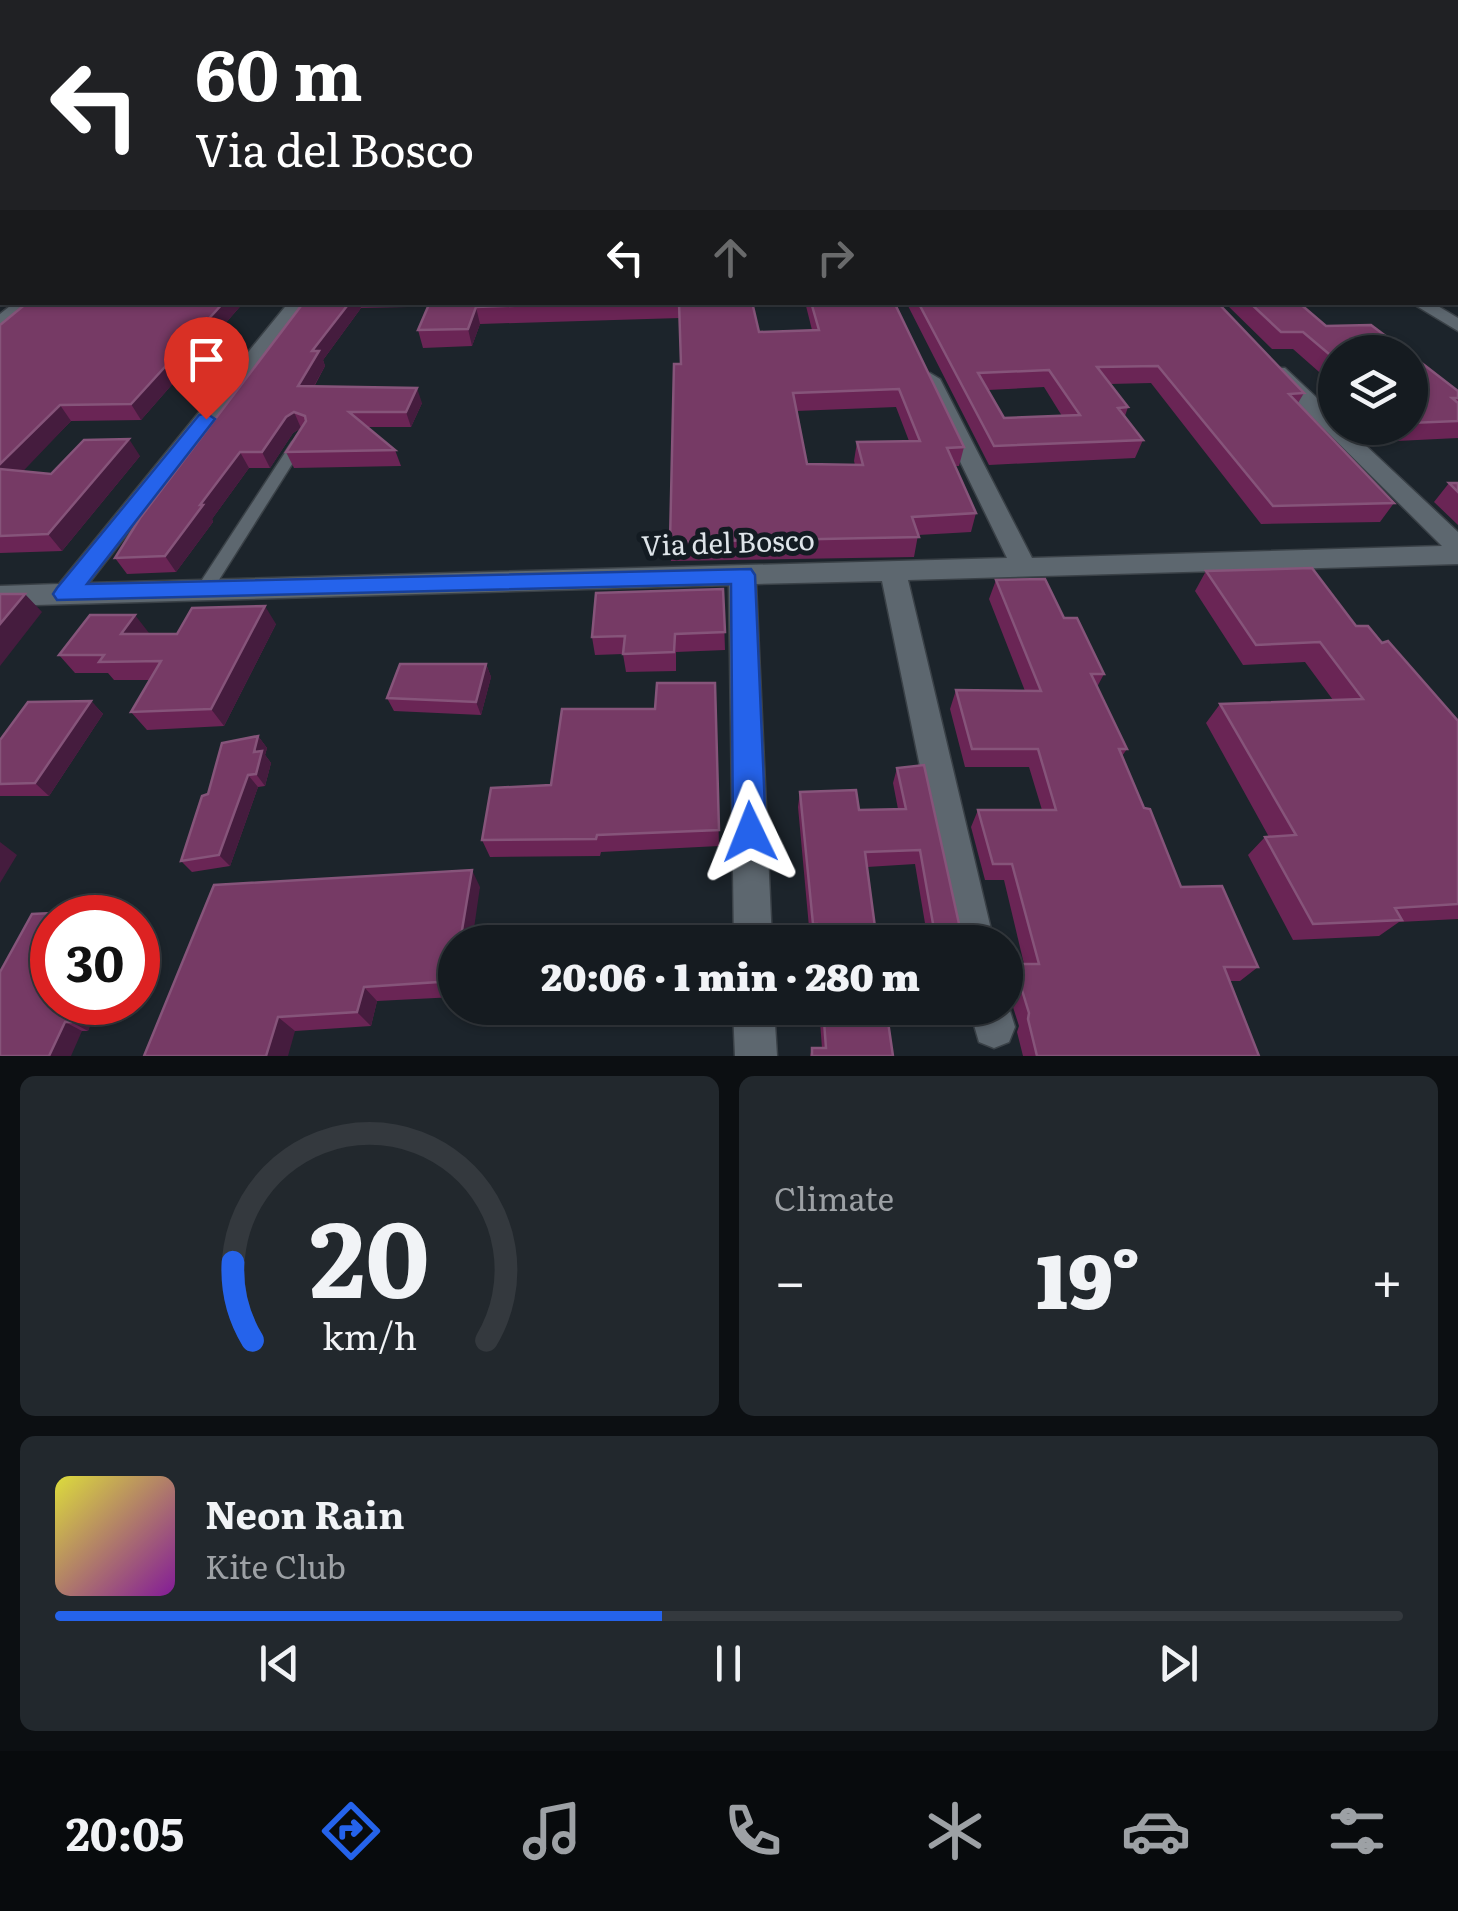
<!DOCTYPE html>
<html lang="en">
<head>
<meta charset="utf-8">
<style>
	body { margin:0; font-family:Literata,serif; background:#22282d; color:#f1f3f6; height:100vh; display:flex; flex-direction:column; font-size:38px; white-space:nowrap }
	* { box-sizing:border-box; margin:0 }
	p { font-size:32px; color:#9da1a5 }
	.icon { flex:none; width:55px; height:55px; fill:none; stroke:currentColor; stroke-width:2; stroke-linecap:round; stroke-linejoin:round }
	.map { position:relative; height:1056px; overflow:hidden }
	.details { display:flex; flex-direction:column; gap:20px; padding:20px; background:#0c0f12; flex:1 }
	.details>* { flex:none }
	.banner { position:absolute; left:0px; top:0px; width:1460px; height:305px; box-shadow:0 2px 8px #0004,0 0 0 2px #34393e; background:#202124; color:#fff; overflow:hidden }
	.fabs { position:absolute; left:1318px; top:335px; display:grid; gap:20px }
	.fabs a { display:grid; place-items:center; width:110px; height:110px; border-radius:50%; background:#151b20; box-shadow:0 2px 8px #0004,0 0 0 2px #34393e; font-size:50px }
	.speed { position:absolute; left:30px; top:895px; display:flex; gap:20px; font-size:50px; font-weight:700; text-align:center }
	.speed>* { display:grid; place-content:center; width:130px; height:130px; border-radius:50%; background:#151b20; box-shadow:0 2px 8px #0004,0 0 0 2px #34393e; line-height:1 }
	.speed .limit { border:15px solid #d22; background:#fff; color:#111 }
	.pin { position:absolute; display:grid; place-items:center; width:85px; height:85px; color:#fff; margin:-102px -42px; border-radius:50% 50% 50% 0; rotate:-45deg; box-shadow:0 0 10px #0007 }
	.pin .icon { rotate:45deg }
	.me { position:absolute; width:110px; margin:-55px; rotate:358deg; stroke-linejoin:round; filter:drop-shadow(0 0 8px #0008) }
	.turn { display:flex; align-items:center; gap:35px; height:210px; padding:0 30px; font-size:45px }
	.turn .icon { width:130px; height:130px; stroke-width:2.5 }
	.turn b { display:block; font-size:70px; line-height:85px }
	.lanes { display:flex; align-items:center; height:95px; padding:0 30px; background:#0003; justify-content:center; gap:50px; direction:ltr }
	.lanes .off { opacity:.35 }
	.big { font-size:75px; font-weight:800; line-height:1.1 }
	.details .widget { flex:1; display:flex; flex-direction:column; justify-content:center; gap:15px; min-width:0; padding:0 35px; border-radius:15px; background:#22282d }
	.details .dial { align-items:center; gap:0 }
	.dial svg { height:260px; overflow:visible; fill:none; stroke:#34393e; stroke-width:7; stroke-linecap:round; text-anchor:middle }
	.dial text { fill:#f1f3f6; stroke:none }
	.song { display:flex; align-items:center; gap:30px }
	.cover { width:120px; height:120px; border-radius:15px; background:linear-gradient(135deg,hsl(60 70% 55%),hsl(290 70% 35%)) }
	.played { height:10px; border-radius:5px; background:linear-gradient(90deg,#2563eb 45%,#34393e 45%) }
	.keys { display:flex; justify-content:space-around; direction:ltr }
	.heat { display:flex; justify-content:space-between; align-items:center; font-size:55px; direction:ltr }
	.details .tiles { flex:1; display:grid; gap:20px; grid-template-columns:1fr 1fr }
	.widget:last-child { grid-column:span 2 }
	.trip { position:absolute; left:438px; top:925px; width:585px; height:100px; border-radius:50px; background:#151b20; box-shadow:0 2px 8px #0004,0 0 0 2px #34393e; font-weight:800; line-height:100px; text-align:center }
	.tabs { display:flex; height:160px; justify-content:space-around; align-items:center; background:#080b0d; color:#9da1a5 }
	.tabs .icon { width:70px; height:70px }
	.tabs .active { color:#2563eb }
	.tabs b { font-size:45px; color:#f1f3f6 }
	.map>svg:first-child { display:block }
</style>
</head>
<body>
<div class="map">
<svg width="1458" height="1056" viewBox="0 0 1458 1056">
	<rect width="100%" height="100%" fill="#1c242b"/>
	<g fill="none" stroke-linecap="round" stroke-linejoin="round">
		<g stroke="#3a4147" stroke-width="3">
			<path id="service" d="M299 438 306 442 210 594H198L196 590 198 586 292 442Z"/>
		</g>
		<g stroke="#3a4147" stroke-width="3">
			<path id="minor" d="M15 302H34L0 328V314Z
				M289 302H307L89 583 1007 558 920 379 930 373 940 379 1032 558 1442 546 1271 376V368H1285L1335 415V428H1347L1458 532V564L908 580 994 942H956L882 581 756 584 772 942H734L729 585 0 606V586L59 584Z
				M1410 302H1431L1458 318V331Z
				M1005 995 1015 1027 1009 1042 994 1048 979 1042 969 1008H1005Z
				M733 1008H774L777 1056H735Z"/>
		</g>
		<g stroke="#3a4147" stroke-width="28">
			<path id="secondary" d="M0 211 2 209"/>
		</g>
		<use href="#service" fill="#5d676f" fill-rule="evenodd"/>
		<use href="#minor" fill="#5d676f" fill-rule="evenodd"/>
		<use href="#secondary" stroke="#63827e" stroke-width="25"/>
	</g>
	<path fill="#6a2555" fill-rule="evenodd" d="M28 302H244L141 420 71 421 22 471 51 474 140 456 62 551 0 553V325Z
		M304 302H410L408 307 361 308 323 360 325 366 314 387 422 403 411 427H368L395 450 401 466 294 468 286 452 301 428 293 433 270 468H249L212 519 213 522 176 572 127 574 115 558Z
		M430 302H752L759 332 812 330 805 302H894L964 447 959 466H955L976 513 971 532 918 535 914 557 671 561 670 542 681 364 680 318 480 324 472 346 423 348 418 330ZM896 407 909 441 857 442 854 461 855 465 807 464 796 411Z
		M906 302H1217L1304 393 1298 403 1394 503 1380 522 1261 524 1151 383 1110 384 1128 407 1125 416 1143 440 1135 458 989 465ZM1044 387 1062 416 1004 418 988 390Z
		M1224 302H1298L1335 352V386L1293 349H1272Z
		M1410 354 1458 391V438L1397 441 1382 428H1410Z
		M1449 483H1458V525L1434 502Z
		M1206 571 1356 626 1382 643 1458 721V919L1399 922 1379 936 1293 940 1248 855 1265 837H1269L1206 723 1220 704 1333 700 1305 662 1243 665 1195 591Z
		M996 580 1064 618 1104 674 1097 687 1127 749 1122 756 1144 808 1181 887 1258 967 1240 981H1230L1259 1056H1023L1017 1032 1019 1026 1005 982V977L1014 964H1024L1004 880H985L971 827 978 810H1042L1029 767H965L950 709 956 690 1025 691 989 599Z
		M723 589 725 650 676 652V671L626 672 623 654 595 655 592 637Z
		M276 624 224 726 147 730 131 712 150 680H114L108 673H75L59 655 149 633 177 634Z
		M486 664 491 677 481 715 394 711 387 698Z
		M715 683 719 846 601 852 600 856 490 857 482 840 551 785 655 709Z
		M91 701 103 714 49 796H0V740Z
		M258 736 267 748 265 755 271 763 265 786 258 787 230 866 192 872 181 861 208 794Z
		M897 768 963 942H922L925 935H927L915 864 867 867 877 942H815V937L810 938 798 807 800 792 859 810 898 809 893 783Z
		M480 887 455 942V997L377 1001 371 1026 295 1031 144 1056Z
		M125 918 88 1031H82L0 1056Z
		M819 1008H886L893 1056H810L812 1048H822Z"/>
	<path fill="#451c3e" d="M224 302H244L141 420 131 404Z
		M350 302H359L361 308 323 360 325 366 305 402 298 386 312 351Z
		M476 307 480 324 472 346 468 329Z
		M417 388 422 403 411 427 406 412Z
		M60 405 71 421 9 486 0 475V464Z
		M294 412 301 428 293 433 270 468 262 452 286 417Z
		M129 439 140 456 62 551 48 534Z
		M240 452 249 468 212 519 213 522 176 572 165 556 200 505Z
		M25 594 42 612 0 666V624Z
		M265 606 276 624 224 726 211 709Z
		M135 615 149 633 136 652 121 634Z
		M486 664 491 677 481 715 476 702Z
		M91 701 103 714 49 796 35 783Z
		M258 736 267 748 265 755 271 763 265 786 256 774 254 752Z
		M248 775 258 787 230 866 219 855Z
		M0 842 17 855 0 883Z
		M472 870 480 887 472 942H460Z
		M115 910 125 918H111Z
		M364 987 377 1001 371 1026 357 1012Z
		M80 1002H101L88 1031 71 1022Z
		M278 1017 295 1031 288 1056H266Z
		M65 1022 82 1031 71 1056H49Z"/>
	<path fill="#763a65" stroke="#86547a" stroke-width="2.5" fill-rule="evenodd" d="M0 126H2V183H0Z
		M2 212V258L0 260V214Z
		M28 302H224L131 404 60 405 0 464V325Z
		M304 302H350L312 351H319L298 386 417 388 406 412H349L395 450 286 452 306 421 305 416 294 412 286 417 262 452H240L200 505H203L165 556 115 558 140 518Z
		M430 302H626L476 307 468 329 418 330Z
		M679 302H752L759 332 819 330 811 302H894L964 447 947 448 976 513 912 517 919 537 670 542 674 364H681ZM899 389 920 441 857 442 863 465 807 464 793 393Z
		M918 302H1217L1304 393 1289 394 1394 503 1273 506 1158 366 1097 367 1128 407 1118 408 1143 440 994 446ZM1049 370 1080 415 1004 418 978 373Z
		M1249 302H1298L1326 326 1371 325 1407 352H1335V359L1303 332H1281Z
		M1410 354 1458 391V398H1452L1458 403V421L1410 423Z
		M129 439 48 534 0 536V469L51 474 84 440Z
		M1449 483H1458V492Z
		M1312 568 1356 626H1368L1382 643 1388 641 1458 721V904L1395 908 1402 920 1313 924 1265 837 1296 835 1220 704 1363 699 1320 642 1256 645 1206 571Z
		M1045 579 1064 618H1077L1104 674H1091L1127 749H1119L1144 808 1150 809 1181 887 1222 886 1258 967H1224L1259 1056H1037L1028 1019 1029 1013 1014 964H1039L1012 864H993L978 810H1056L1038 749H972L956 690 1041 691 996 580Z
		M723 589 725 632 675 634 674 652 623 654 625 636 592 637 596 593Z
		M0 594H25L0 624Z
		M265 606 211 709 131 712 161 661 99 662 104 655H59L90 615H135L121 634H177L192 608Z
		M400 664H486L476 702 387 698Z
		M657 683H715L719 830 597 835 596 839 482 840 491 788 551 785 562 709H655Z
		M91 701 35 783 0 784V740L28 702Z
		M258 736 254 752 262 751 256 774 248 775 219 855 181 861 202 796 208 794 222 743Z
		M924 765 963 942H927L925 935H935L920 850 865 852 877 942H818L817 924H813L800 792 856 790 859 810 906 809 897 768Z
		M472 870 460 942H455V969L453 981 364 987 357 1012 278 1017 266 1056H144L214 885Z
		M115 910 111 918H52V1002H80L71 1022H65L49 1056H0V972L32 914Z
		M823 1008H886L893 1056H812V1048H826Z"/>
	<linearGradient id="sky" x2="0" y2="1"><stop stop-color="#0f1418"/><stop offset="0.46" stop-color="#3a4555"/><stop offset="1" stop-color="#3a4555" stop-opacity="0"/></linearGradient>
	<rect width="1458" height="274" fill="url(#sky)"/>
	<path fill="#2563eb" stroke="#184099" stroke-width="2.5" d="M206 413 215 419 87 584 751 569 755 575 766 832 761 843 750 848 738 843 733 832 731 584 57 600 53 594 57 588 199 415Z"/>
	<g text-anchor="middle" stroke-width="10" stroke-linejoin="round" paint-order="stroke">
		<g font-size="28" fill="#dee4e9" stroke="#131b22">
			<text transform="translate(728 543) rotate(-2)" y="10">Via del Bosco</text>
		</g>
	</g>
</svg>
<div class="fabs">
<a><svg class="icon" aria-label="layers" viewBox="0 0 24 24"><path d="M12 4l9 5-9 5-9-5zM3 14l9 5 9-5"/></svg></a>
</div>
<div class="speed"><div class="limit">30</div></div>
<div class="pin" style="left:206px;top:419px;background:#d93025"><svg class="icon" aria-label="arrive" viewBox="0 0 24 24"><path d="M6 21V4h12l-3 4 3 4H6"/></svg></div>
<svg class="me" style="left:750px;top:832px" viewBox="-20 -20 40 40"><path d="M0-17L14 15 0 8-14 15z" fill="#2563eb" stroke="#fff" stroke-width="4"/></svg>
<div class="trip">20:06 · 1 min · 280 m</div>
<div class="banner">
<div class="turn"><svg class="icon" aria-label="left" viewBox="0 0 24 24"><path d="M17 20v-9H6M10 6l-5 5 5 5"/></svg><div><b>60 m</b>Via del Bosco</div></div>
<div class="lanes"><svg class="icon" aria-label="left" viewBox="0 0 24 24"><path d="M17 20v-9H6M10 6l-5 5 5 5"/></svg><svg class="icon off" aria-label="ahead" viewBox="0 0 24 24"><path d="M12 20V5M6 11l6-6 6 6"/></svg><svg class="icon off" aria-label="right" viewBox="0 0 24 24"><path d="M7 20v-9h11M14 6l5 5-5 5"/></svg></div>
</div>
</div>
<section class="details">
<div class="tiles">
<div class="widget dial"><svg viewBox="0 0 100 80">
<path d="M14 69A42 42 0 1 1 86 69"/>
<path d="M14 69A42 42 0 0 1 8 45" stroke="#2563eb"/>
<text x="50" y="56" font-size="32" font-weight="700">20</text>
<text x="50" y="72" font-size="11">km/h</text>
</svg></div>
<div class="widget"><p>Climate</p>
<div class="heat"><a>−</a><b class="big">19°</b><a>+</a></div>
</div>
<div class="widget">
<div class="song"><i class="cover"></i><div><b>Neon Rain</b><p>Kite Club</p></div></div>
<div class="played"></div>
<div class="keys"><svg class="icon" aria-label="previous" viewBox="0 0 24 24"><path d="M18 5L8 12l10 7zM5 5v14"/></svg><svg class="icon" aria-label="pause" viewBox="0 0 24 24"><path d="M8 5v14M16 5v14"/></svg><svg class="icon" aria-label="next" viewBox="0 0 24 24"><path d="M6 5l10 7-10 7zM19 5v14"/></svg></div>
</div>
</div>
</section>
<nav class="tabs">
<b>20:05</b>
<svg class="icon active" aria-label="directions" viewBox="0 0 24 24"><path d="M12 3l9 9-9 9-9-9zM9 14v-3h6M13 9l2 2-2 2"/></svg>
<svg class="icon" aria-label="music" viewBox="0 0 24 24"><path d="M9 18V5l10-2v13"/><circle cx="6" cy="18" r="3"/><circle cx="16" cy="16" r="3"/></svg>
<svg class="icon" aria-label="phone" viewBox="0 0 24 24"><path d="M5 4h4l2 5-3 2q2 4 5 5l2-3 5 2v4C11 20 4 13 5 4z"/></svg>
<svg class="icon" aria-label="climate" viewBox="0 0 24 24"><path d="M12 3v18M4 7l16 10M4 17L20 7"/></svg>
<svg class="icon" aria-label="car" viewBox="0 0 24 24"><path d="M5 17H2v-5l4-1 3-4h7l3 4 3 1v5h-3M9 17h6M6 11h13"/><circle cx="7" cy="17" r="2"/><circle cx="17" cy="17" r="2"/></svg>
<svg class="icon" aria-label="filters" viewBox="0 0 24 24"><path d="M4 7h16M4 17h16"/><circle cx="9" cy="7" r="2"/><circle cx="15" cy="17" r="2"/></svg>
</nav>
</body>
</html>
